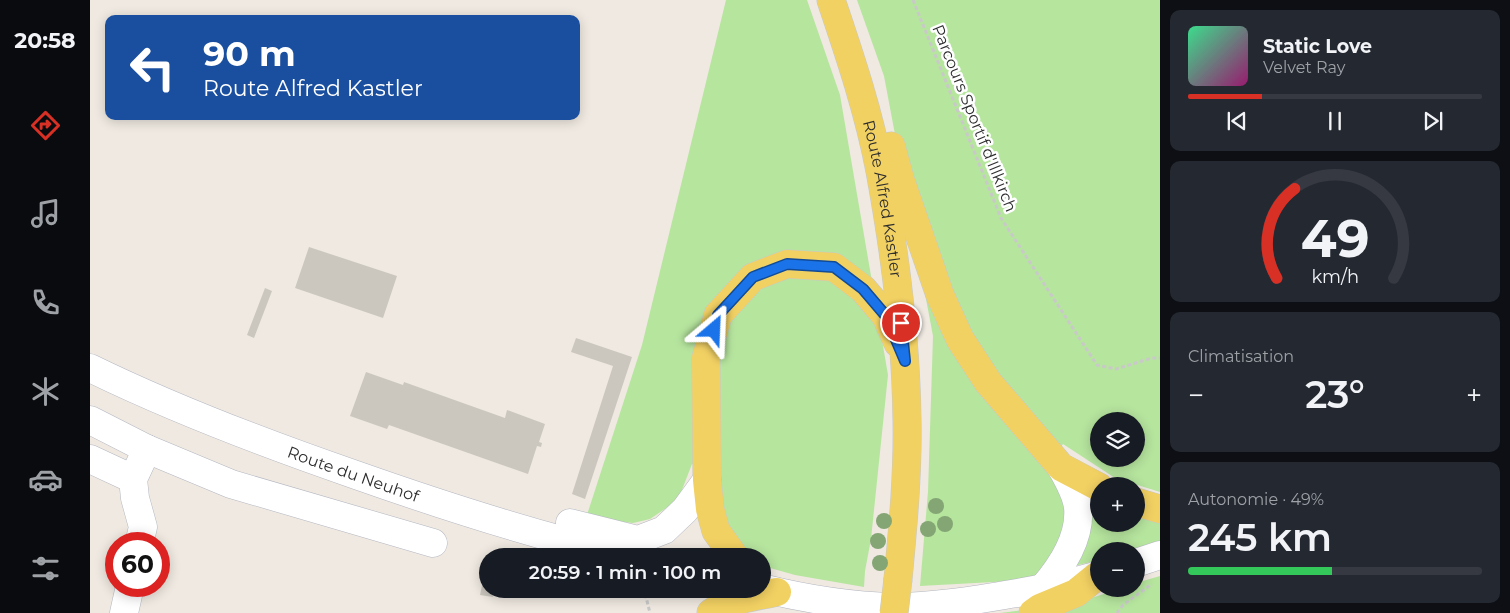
<!DOCTYPE html>
<html lang="fr">
<head>
<meta charset="utf-8">
<style>
	body { margin:0; font-family:Montserrat,sans-serif; background:#242831; color:#f1f3f6; height:100vh; display:flex; flex-direction:column; font-size:19px; white-space:nowrap }
	* { box-sizing:border-box; margin:0 }
	p { font-size:16px; color:#9ea1a6 }
	.icon { flex:none; width:28px; height:28px; fill:none; stroke:currentColor; stroke-width:2; stroke-linecap:round; stroke-linejoin:round }
	.map { position:relative; flex:1; overflow:hidden }
	.panel { display:flex; flex-direction:column; gap:10px; padding:10px; background:#0d0f14; width:350px }
	.panel>* { flex:none }
	.guide { position:absolute; left:15px; top:15px; width:475px; height:105px; border-radius:10px; box-shadow:0 2px 12px #0003; background:#1a4fa0; color:#fff; overflow:hidden }
	.tools { position:absolute; left:1000px; top:412px; display:grid; gap:10px }
	.tools a { display:grid; place-items:center; width:55px; height:55px; border-radius:50%; background:#171b24; box-shadow:0 2px 12px #0003; font-size:25px }
	.speed { position:absolute; left:15px; top:532px; display:flex; gap:10px; font-size:25px; font-weight:700; text-align:center }
	.speed>* { display:grid; place-content:center; width:65px; height:65px; border-radius:50%; background:#171b24; box-shadow:0 2px 12px #0003; line-height:1 }
	.speed .limit { border:8px solid #d22; background:#fff; color:#111 }
	.pin { position:absolute; display:grid; place-items:center; width:42px; height:42px; color:#fff; margin:-21px; border:2px solid #fff; border-radius:50%; box-shadow:0 1px 5px #0007 }
	.me { position:absolute; width:55px; margin:-28px; rotate:26deg; stroke-linejoin:round; filter:drop-shadow(0 0 4px #0008) }
	.turn { display:flex; align-items:center; gap:18px; height:105px; padding:0 15px; font-size:22px }
	.turn .icon { width:65px; height:65px; stroke-width:2.5 }
	.turn b { display:block; font-size:35px; line-height:42px }
	.big { font-size:38px; font-weight:600; line-height:1.1 }
	.panel .tile { flex:1; display:flex; flex-direction:column; justify-content:center; gap:8px; min-width:0; padding:0 18px; border-radius:10px; background:#242831 }
	.panel .dial { align-items:center; gap:0 }
	.dial svg { height:130px; overflow:visible; fill:none; stroke:#363941; stroke-width:7; stroke-linecap:round; text-anchor:middle }
	.dial text { fill:#f1f3f6; stroke:none }
	.song { display:flex; align-items:center; gap:15px }
	.cover { width:60px; height:60px; border-radius:8px; background:linear-gradient(135deg,hsl(150 70% 55%),hsl(320 70% 35%)) }
	.played { height:5px; border-radius:2px; background:linear-gradient(90deg,#d93025 25%,#363941 25%) }
	.keys { display:flex; justify-content:space-around; direction:ltr }
	.heat { display:flex; justify-content:space-between; align-items:center; font-size:28px; direction:ltr }
	.charge { height:8px; border-radius:4px; background:linear-gradient(90deg,#34c759 49%,#363941 0) }
	.trip { position:absolute; left:389px; top:548px; width:292px; height:50px; border-radius:25px; background:#171b24; box-shadow:0 2px 12px #0003; font-weight:600; line-height:50px; text-align:center }
	main { display:flex; flex:1; min-height:0 }
	.tabs { display:flex; flex-direction:column; width:90px; justify-content:space-around; align-items:center; background:#090b0e; color:#9ea1a6 }
	.tabs .icon { width:35px; height:35px }
	.tabs .current { color:#d93025 }
	.tabs b { font-size:22px; color:#f1f3f6 }
	.map>svg:first-child { display:block }
</style>
</head>
<body>
<main>
<nav class="tabs">
<b>20:58</b>
<svg class="icon current" aria-label="directions" viewBox="0 0 24 24"><path d="M12 3l9 9-9 9-9-9zM9 14v-3h6M13 9l2 2-2 2"/></svg>
<svg class="icon" aria-label="music" viewBox="0 0 24 24"><path d="M9 18V5l10-2v13"/><circle cx="6" cy="18" r="3"/><circle cx="16" cy="16" r="3"/></svg>
<svg class="icon" aria-label="phone" viewBox="0 0 24 24"><path d="M5 4h4l2 5-3 2q2 4 5 5l2-3 5 2v4C11 20 4 13 5 4z"/></svg>
<svg class="icon" aria-label="climate" viewBox="0 0 24 24"><path d="M12 3v18M4 7l16 10M4 17L20 7"/></svg>
<svg class="icon" aria-label="car" viewBox="0 0 24 24"><path d="M5 17H2v-5l4-1 3-4h7l3 4 3 1v5h-3M9 17h6M6 11h13"/><circle cx="7" cy="17" r="2"/><circle cx="17" cy="17" r="2"/></svg>
<svg class="icon" aria-label="filters" viewBox="0 0 24 24"><path d="M4 7h16M4 17h16"/><circle cx="9" cy="7" r="2"/><circle cx="15" cy="17" r="2"/></svg>
</nav>
<div class="map">
<svg width="1070" height="613" viewBox="0 0 1070 613">
	<rect width="100%" height="100%" fill="#efe9e1"/>
	<path fill="#b6e59e" fill-rule="evenodd" d="M636 0H717L750 95 798 375 781 539 775 571 774 587 705 575 673 566 672 556H657L640 538 630 510V467L602 464 588 500 560 519 543 523 496 518 552 345Z
		M767 0H1070V492L1025 478 973 444 960 464 1009 495V524H1046V512L1070 517V543L1039 551H1009V560L922 581 830 586 838 492 843 336 794 76ZM1009 421H1046V459H1009Z
		M1070 576V613H910L986 603 1029 589H1046V583Z"/>
	<path fill="#cbc7bf" d="M219 247 307 276 293 318 205 288Z
		M175 288 182 291 164 338 157 335Z
		M486 338 542 357 495 499 482 494 523 366 481 352Z
		M276 372 313 385 314 382 415 418 417 410 455 424 449 442 452 443 451 447 447 446 438 474 299 425 297 429 260 416Z
		M394 576 398 577V589H405L403 597 390 595Z"/>
	<g fill="none" stroke-linecap="round" stroke-linejoin="round">
		<g stroke="#b4b7c1" stroke-width="29">
			<g id="minor">
				<path id="s1" d="M0 368C86 410 176 444 266 475 354 506 443 535 534 556"/>
				<path d="M0 420 57 449"/>
				<path d="M0 459 43 479"/>
				<path d="M480 523 548 540 574 530 595 510 617 480"/>
				<path d="M49 544 53 527 45 498 43 479 57 449 141 484 343 543"/>
				<path d="M1046 563 1070 555"/>
				<path d="M672 588C716 599 760 606 805 607 842 607 879 601 915 595 947 590 978 584 1009 575"/>
				<path d="M953 588C972 566 991 538 988 507 986 493 978 479 971 467"/>
				<path d="M34 613 40 586"/>
			</g>
		</g>
		<g stroke="#c9c9c9" stroke-width="29">
			<g id="major">
				<path id="s2" d="M741 0C760 56 779 113 790 171 805 253 816 337 817 420 818 473 813 527 808 579"/>
				<path d="M801 146 810 179 850 295 870 339 898 382 971 467 1009 487"/>
				<path d="M1046 502 1070 509"/>
				<path d="M644 556 626 531 620 509 617 480 616 358 628 315 663 277 697 264 744 267 773 289 796 316 808 343"/>
				<path d="M621 613C641 599 664 597 687 592"/>
				<path d="M943 613 950 608 986 593 1007 576"/>
			</g>
		</g>
		<path stroke="#c9c9c9" stroke-width="3" stroke-dasharray="4 2.5" stroke-linecap="butt" d="M823 0 911 218 1007 365 1026 369 1062 358H1070
			M551 589 556 597 560 613
			M1027 613 1033 605 1062 584"/>
		<use href="#minor" stroke="#fff" stroke-width="28"/>
		<use href="#major" stroke="#f2d163" stroke-width="28"/>
		<g stroke="#c9c9c9" stroke-width="29" stroke-linecap="butt">
			<path id="major-bridge" d="M804 613 808 579"/>
		</g>
		<use href="#major-bridge" stroke="#f2d163" stroke-width="28"/>
	</g>
	<g fill="#84a574">
		<circle cx="846" cy="506" r="8"/>
		<circle cx="794" cy="521" r="8"/>
		<circle cx="855" cy="524" r="8"/>
		<circle cx="838" cy="529" r="8"/>
		<circle cx="788" cy="541" r="8"/>
		<circle cx="790" cy="563" r="8"/>
	</g>
	<g fill="none" stroke-linecap="round" stroke-linejoin="round">
		<g stroke="#114b97" stroke-width="12">
			<path id="route" d="M624 330 628 315 663 277 697 264 744 267 773 289 796 316 815 361 811 323"/>
		</g>
		<use href="#route" stroke="#1a73e8" stroke-width="9"/>
	</g>
	<g text-anchor="middle" stroke-width="5" stroke-linejoin="round" paint-order="stroke">
		<g font-size="16" fill="#2e2e2e" stroke="#fff">
			<text transform="translate(885 118) rotate(68)" y="6">Parcours Sportif d'Illkirch</text>
			<text dy="6" stroke="none"><textPath href="#s2" startOffset="206">Route Alfred Kastler</textPath></text>
			<text dy="6" stroke="none"><textPath href="#s1" startOffset="284">Route du Neuhof</textPath></text>
		</g>
	</g>
</svg>
<div class="tools">
<a><svg class="icon" aria-label="layers" viewBox="0 0 24 24"><path d="M12 4l9 5-9 5-9-5zM3 14l9 5 9-5"/></svg></a>
<a>+</a>
<a>−</a>
</div>
<div class="speed"><div class="limit">60</div></div>
<div class="pin" style="left:811px;top:323px;background:#d93025"><svg class="icon" aria-label="arrive" viewBox="0 0 24 24"><path d="M6 21V4h12l-3 4 3 4H6"/></svg></div>
<svg class="me" style="left:624px;top:330px" viewBox="-20 -20 40 40"><path d="M0-17L14 15 0 8-14 15z" fill="#1a73e8" stroke="#fff" stroke-width="4"/></svg>
<div class="trip">20:59 · 1 min · 100 m</div>
<div class="guide">
<div class="turn"><svg class="icon" aria-label="left" viewBox="0 0 24 24"><path d="M17 20v-9H6M10 6l-5 5 5 5"/></svg><div><b>90 m</b>Route Alfred Kastler</div></div>
</div>
</div>
<section class="panel">
<div class="tile">
<div class="song"><i class="cover"></i><div><b>Static Love</b><p>Velvet Ray</p></div></div>
<div class="played"></div>
<div class="keys"><svg class="icon" aria-label="previous" viewBox="0 0 24 24"><path d="M18 5L8 12l10 7zM5 5v14"/></svg><svg class="icon" aria-label="pause" viewBox="0 0 24 24"><path d="M8 5v14M16 5v14"/></svg><svg class="icon" aria-label="next" viewBox="0 0 24 24"><path d="M6 5l10 7-10 7zM19 5v14"/></svg></div>
</div>
<div class="tile dial"><svg viewBox="0 0 100 80">
<path d="M14 69A42 42 0 1 1 86 69"/>
<path d="M14 69A42 42 0 0 1 25 14" stroke="#d93025"/>
<text x="50" y="56" font-size="32" font-weight="700">49</text>
<text x="50" y="72" font-size="11">km/h</text>
</svg></div>
<div class="tile"><p>Climatisation</p>
<div class="heat"><a>−</a><b class="big">23°</b><a>+</a></div>
</div>
<div class="tile"><p>Autonomie · 49%</p><b class="big">245 km</b><div class="charge"></div></div>
</section>
</main>
</body>
</html>
